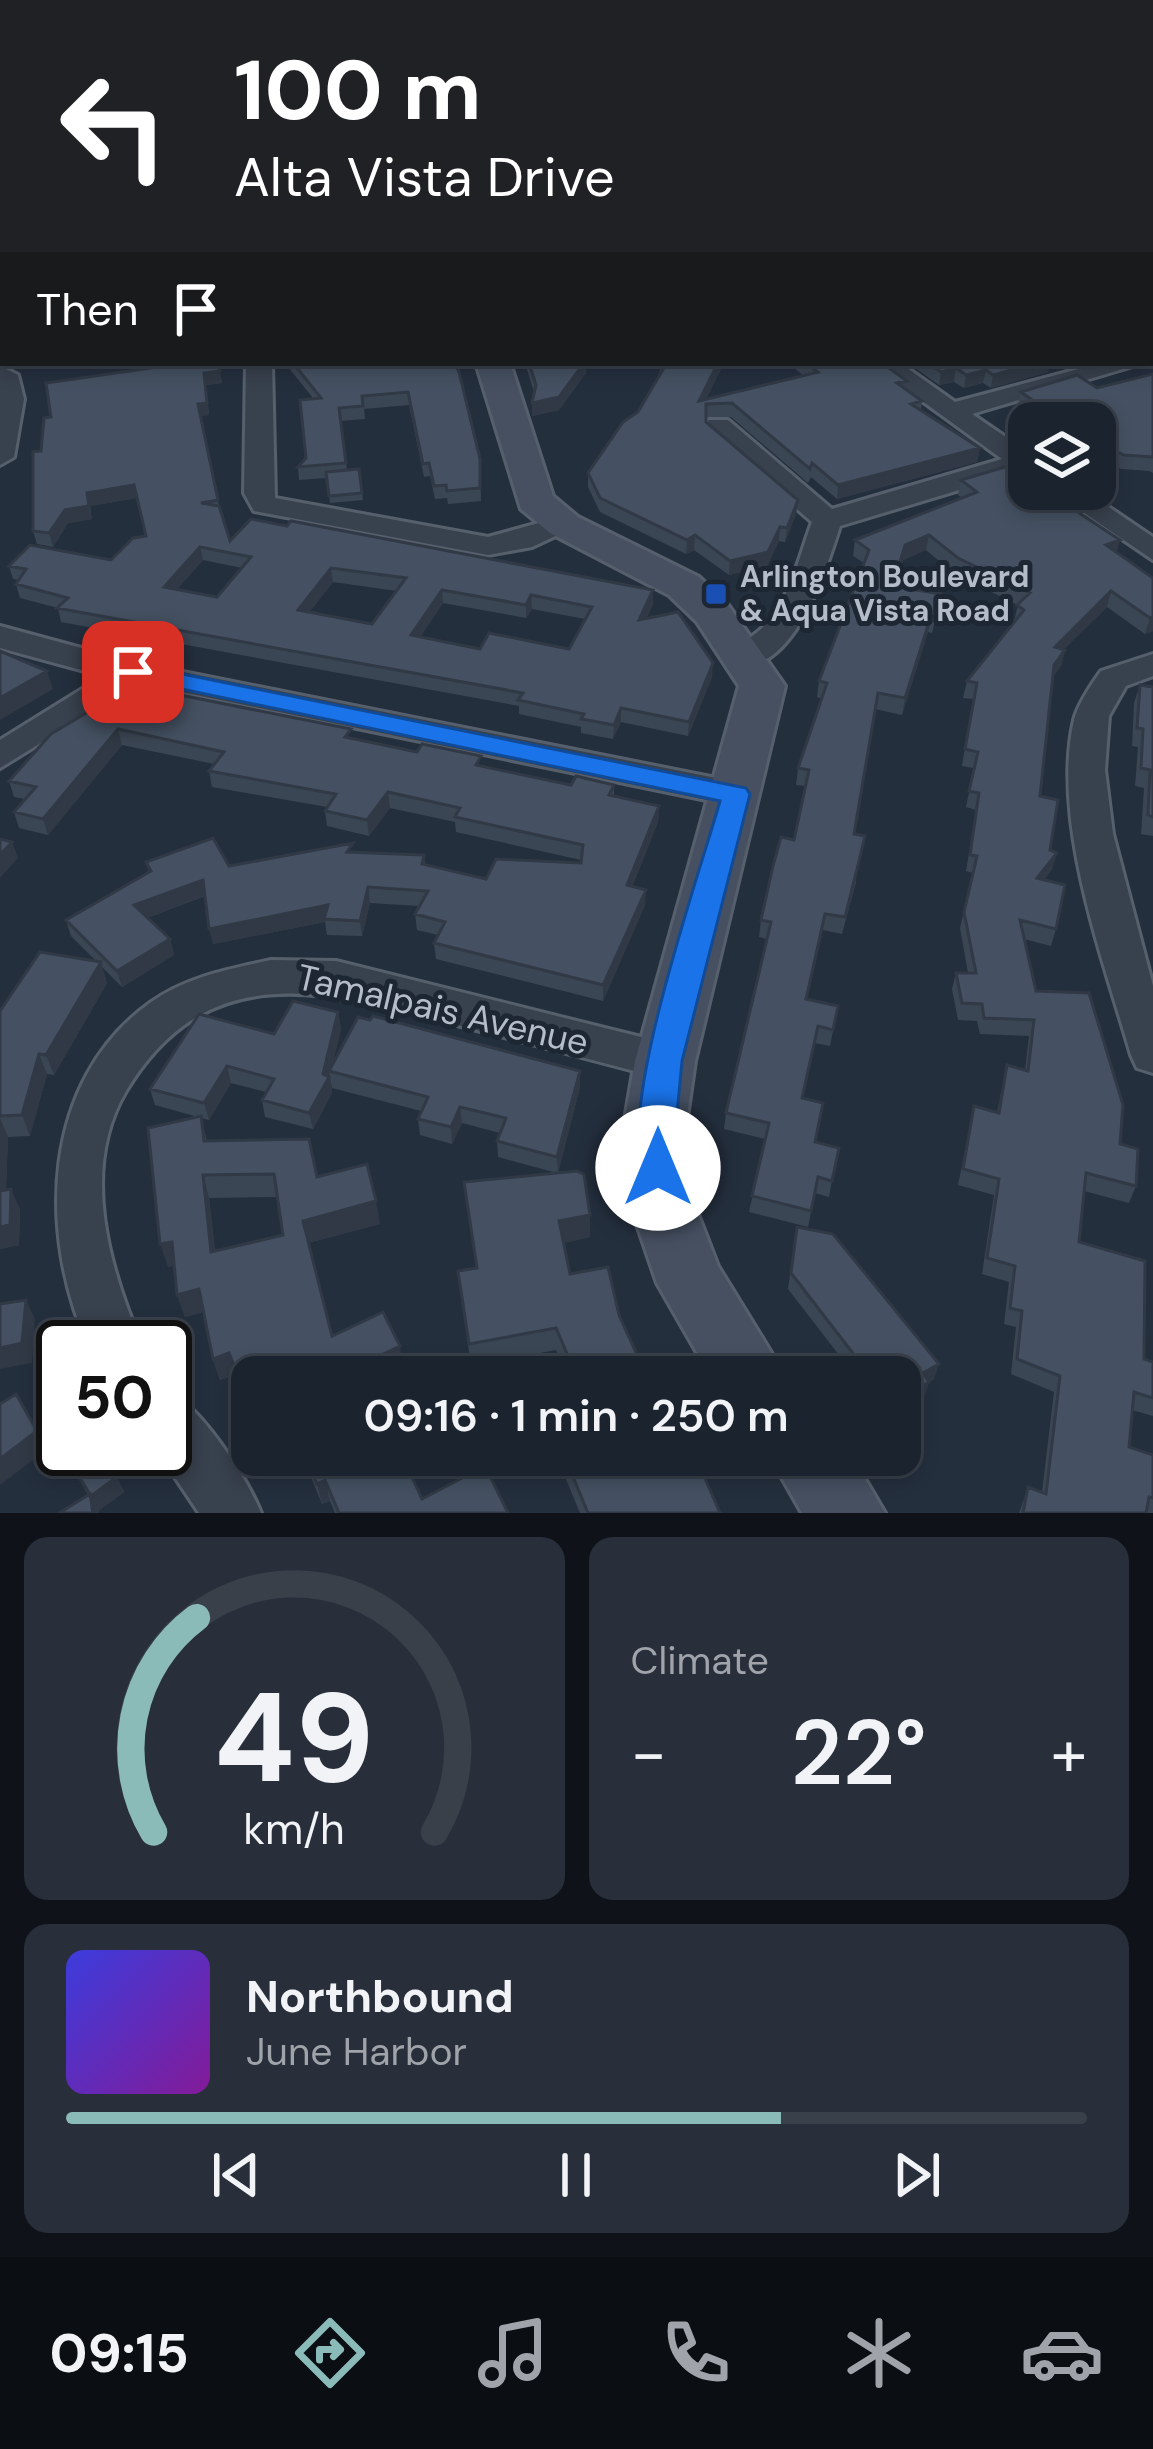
<!DOCTYPE html>
<html lang="en">
<head>
<meta charset="utf-8">
<style>
	body { margin:0; font-family:"DM Sans",sans-serif; background:#282f3a; color:#f1f3f6; height:100vh; display:flex; flex-direction:column; font-size:45px; white-space:nowrap }
	* { box-sizing:border-box; margin:0 }
	p { font-size:39px; color:#a0a4aa }
	.icon { flex:none; width:66px; height:66px; fill:none; stroke:currentColor; stroke-width:2; stroke-linecap:round; stroke-linejoin:round }
	.map { position:relative; height:1513px; overflow:hidden }
	.sheet { display:flex; flex-direction:column; gap:24px; padding:24px; background:#0f1319; flex:1 }
	.sheet>* { flex:none }
	.top-card { position:absolute; left:0px; top:0px; width:1155px; height:366px; box-shadow:0 6px 18px #0003,0 0 0 3px #39404a; background:#202124; color:#fff; overflow:hidden }
	.controls { position:absolute; left:1008px; top:402px; display:grid; gap:24px }
	.controls a { display:grid; place-items:center; width:108px; height:108px; border-radius:24px; background:#1b232e; box-shadow:0 6px 18px #0003,0 0 0 3px #39404a; font-size:60px }
	.speed { position:absolute; left:36px; top:1320px; display:flex; gap:24px; font-size:60px; font-weight:700; text-align:center }
	.speed>* { display:grid; place-content:center; width:156px; height:156px; border-radius:50%; background:#1b232e; box-shadow:0 6px 18px #0003,0 0 0 3px #39404a; line-height:1 }
	.speed .limit { border:6px solid #111; border-radius:18px; background:#fff; color:#111 }
	.pin { position:absolute; display:grid; place-items:center; width:102px; height:102px; color:#fff; margin:-51px; border-radius:24px; box-shadow:0 6px 18px #0006 }
	.me { position:absolute; width:132px; margin:-66px; rotate:0deg; stroke-linejoin:round; filter:drop-shadow(0 0 9px #0008) }
	.turn { display:flex; align-items:center; gap:42px; height:252px; padding:0 36px; font-size:54px }
	.turn .icon { width:156px; height:156px; stroke-width:2.5 }
	.turn b { display:block; font-size:84px; line-height:102px }
	.then { display:flex; align-items:center; height:114px; padding:0 36px; background:#0003; gap:24px; font-size:45px }
	.big { font-size:90px; font-weight:600; line-height:1.1 }
	.sheet .tile { flex:1; display:flex; flex-direction:column; justify-content:center; gap:18px; min-width:0; padding:0 42px; border-radius:24px; background:#282f3a }
	.sheet .dial { align-items:center; gap:0 }
	.dial svg { height:312px; overflow:visible; fill:none; stroke:#39404a; stroke-width:7; stroke-linecap:round; text-anchor:middle }
	.dial text { fill:#f1f3f6; stroke:none }
	.song { display:flex; align-items:center; gap:36px }
	.cover { width:144px; height:144px; border-radius:18px; background:linear-gradient(135deg,hsl(240 70% 55%),hsl(290 70% 35%)) }
	.played { height:12px; border-radius:6px; background:linear-gradient(90deg,#8bbbb9 70%,#39404a 70%) }
	.keys { display:flex; justify-content:space-around; direction:ltr }
	.heat { display:flex; justify-content:space-between; align-items:center; font-size:66px; direction:ltr }
	.sheet .tiles { flex:1; display:grid; gap:24px; grid-template-columns:1fr 1fr }
	.tile:last-child { grid-column:span 2 }
	.trip { position:absolute; left:231px; top:1356px; width:690px; height:120px; border-radius:24px; background:#1b232e; box-shadow:0 6px 18px #0003,0 0 0 3px #39404a; font-weight:600; line-height:120px; text-align:center }
	.tabs { display:flex; height:192px; justify-content:space-around; align-items:center; background:#0b0e12; color:#a0a4aa }
	.tabs .icon { width:84px; height:84px }
	.tabs .selected { color:#8bbbb9 }
	.tabs b { font-size:54px; color:#f1f3f6 }
	.map>svg:first-child { display:block }
</style>
</head>
<body>
<div class="map">
<svg width="1153" height="1513" viewBox="0 0 1153 1513">
	<rect width="100%" height="100%" fill="#242f3e"/>
	<path fill="#263c3f" d="M739 0H1153V250L1152 3Z"/>
	<g fill="none" stroke-linecap="round" stroke-linejoin="round">
		<g stroke="#565f6c" stroke-width="6">
			<path id="street" d="M0 186 3 187V199L0 198Z
				M246 363H272L275 498 488 537 564 516 579 525 532 547 488 555 254 511 244 493Z
				M870 363H900L955 402 1101 363H1143L972 414 1029 453V474L1019 472 840 526C826 569 793 681 729 665L724 658C734 645 750 640 762 628 790 601 799 557 812 522L708 432V420H728L832 509 1002 459Z
				M0 366 18 375 24 399 14 457 0 465Z
				M1049 489H1082L1153 537V560Z
				M0 626 133 662 736 782 749 785 755 794 749 803 736 806 138 683 0 768V740L103 676 0 648Z
				M1153 654V676L1126 686 1109 716 1105 770 1113 834 1153 986V1073L1137 1068 1131 1055C1103 958 1051 821 1074 720 1078 704 1091 685 1101 671Z
				M271 960 336 961 665 1043 681 1048 687 1061 681 1074 665 1079C597 1061 529 1043 461 1026 332 992 209 953 126 1091 79 1170 110 1271 143 1347H89C38 1235 41 1081 150 1003 186 977 229 969 271 960Z
				M165 1390C199 1403 247 1478 261 1513H199L156 1449H165Z"/>
		</g>
		<g stroke="#565f6c" stroke-width="6">
			<path id="secondary" d="M13 0H33L34 3H14Z
				M476 363H510L553 496 578 517 699 577 728 605 785 686 695 1061 685 1131 694 1204 718 1266 786 1377H711L657 1283 630 1204 623 1131 635 1061 739 686 697 622 669 595 550 533 521 509Z
				M769 1455H851L885 1513H802Z"/>
		</g>
		<use href="#street" fill="#38414e" fill-rule="evenodd"/>
		<use href="#secondary" fill="#465061" fill-rule="evenodd"/>
	</g>
	<path fill="#3b4654" fill-rule="evenodd" d="M185 363H223L224 367 219 368 222 383 206 385 209 415 200 416 219 506 230 541 653 604 646 619 712 677 688 736 621 722 613 739 581 733V727L519 714V706L61 622 58 608 20 598 16 584 19 580 13 579 9 566 111 560 146 536 137 498 90 506 92 519 68 523 53 547 37 544 33 531 41 451 51 417ZM203 560 242 568 217 597 177 589ZM333 582 397 591 372 624 309 612ZM443 603 526 618 532 609 585 619 569 649H480L420 637Z
		M288 363H454L480 459 481 501 448 504 447 498 435 499 430 476 424 477 409 405 364 409 365 419 340 421 347 470 359 469 363 500 330 503 327 478 299 480 298 467 306 458 313 398 288 367Z
		M525 363H586V373L559 410 532 416 534 392Z
		M661 363H724L706 399 804 376 788 363H882L906 390 922 401 921 410 980 448 977 462 837 499 811 477 808 483 731 417H706V422L798 500 796 514 785 542 779 541 767 566 729 575 694 550 686 554 600 512 588 487V473L638 412 659 376Z
		M908 363H1050L1048 372 991 388 983 383 964 388 954 382 939 385Z
		M1153 374V473L1149 471 1121 469 1095 456V423H1043L1018 405 1021 392 1097 388Z
		M961 480 1117 552 1153 578V631L1145 634 1107 607 1063 650H1065L1061 666 1053 677 1040 796 1050 850 1057 853 1052 869 1044 880 1056 929 1051 946 1024 939 1036 991 1120 1144 1136 1186 1129 1203 1084 1191 1079 1242 1144 1359 1153 1362V1416L1132 1410 1129 1447 1153 1455V1513H1019L1028 1487 1042 1492 1054 1392 1011 1374 1016 1327 1004 1324 1009 1282 982 1274 994 1195 958 1185 974 1106 997 1112 1007 1065 1025 1070 1029 1036 980 1034 977 1021 958 1020 952 989 956 973H968L960 928 973 873 966 871 976 810 966 807 974 768 962 766 973 699 963 698 967 681 1014 622 1018 605 955 574 926 550 903 560 895 586 941 594 932 633 928 632 902 715 875 709 854 834 856 882 842 934 823 930 807 999 838 1006 830 1046 815 1043 803 1098 816 1142 832 1181 829 1197 815 1193 808 1227 749 1212 765 1139 724 1129 726 1113 767 939 759 937 761 920 794 840 805 786 796 785 798 768 822 699 817 697 819 681 864 563 853 556 855 540 962 498 958 495Z
		M1140 685 1153 687V836L1141 834 1144 788 1135 786 1138 747 1132 746 1134 703Z
		M152 714 352 738 571 785H614V796L659 806 658 822 632 887 645 905 603 1001 436 959 434 943 438 935 417 930 415 914 419 906 370 903 362 936 327 935 325 922 213 944 205 896 147 918 170 939 174 955 122 987 102 967 107 983 54 1075 47 1074 30 1136 8 1137 6 1190 20 1209 19 1245 0 1249V1011L97 962 71 936 66 920 149 872 146 862 229 866 354 852 424 855 425 865 486 879 581 863V860L456 832 455 822 390 808 369 836 327 826 325 811 327 807 212 787 209 771 214 764 122 745 48 835 19 828 14 812 25 799 14 797 9 781Z
		M338 1012 341 1029 332 1065 580 1071V1087L558 1173 590 1237 563 1243 570 1274 619 1315 647 1377H568L556 1350 471 1366 458 1271 476 1268 464 1182 557 1173 498 1157 497 1141 500 1133 462 1123 452 1144 420 1135 418 1119 421 1111 332 1088 330 1076 332 1093 313 1129 265 1117 262 1100 266 1092 231 1083 209 1120 201 1118 207 1141 317 1177 380 1224 308 1243 332 1336 403 1368 384 1377H252V1416L236 1375 220 1380 213 1359 203 1312 185 1317 177 1295 175 1265 168 1267 198 1117 155 1105 150 1089 274 1034ZM277 1197 283 1235 215 1252 209 1198Z
		M797 1227 934 1379 929 1382 924 1397 900 1412V1377H856L788 1289Z
		M49 1428 117 1477 124 1492 98 1511 97 1508 99 1513H59L88 1495Z
		M302 1455H409L411 1469 408 1470 422 1499 508 1513H335L330 1501 322 1504Z
		M556 1455H653L720 1513H580Z"/>
	<path fill="#303945" d="M584 363H586V373L559 410 532 416V403Z
		M718 363H724L698 414 699 401Z
		M1035 363H1050L1048 372 991 388 993 375Z
		M956 368 954 382 939 385 941 372Z
		M986 370 983 383 964 388 966 375Z
		M220 371 222 383 206 385 209 415 200 416 198 404 204 373Z
		M980 448 977 462 837 499 838 485Z
		M134 485 137 498 90 506 87 493Z
		M798 500 796 514 785 542 787 528Z
		M89 506 92 519 68 523 53 547 49 533 65 510Z
		M780 527 779 541 767 566 729 575 730 561Z
		M695 535 694 550 686 554 687 540Z
		M929 535 926 550 903 560 891 601 905 545Z
		M1120 540 1116 556 1106 545Z
		M200 547 203 560 167 601 164 587Z
		M331 568 333 582 301 623 298 610Z
		M442 590 443 603 412 649 411 635Z
		M653 590V604L639 634V620Z
		M1111 591 1107 607 1050 663 1055 647Z
		M531 595 532 609 526 618V605Z
		M931 616 928 632 902 715 905 698Z
		M1153 617V631L1145 634 1150 618Z
		M1065 650 1061 666 1050 681 1054 665Z
		M713 663 712 677 688 736 689 722Z
		M47 671 53 689 0 720V698Z
		M621 708V722L613 739 614 725Z
		M118 729 122 745 48 835 43 819Z
		M388 792 390 808 369 836 367 820Z
		M659 806 658 822 626 901 627 885Z
		M12 842 18 858 0 878V855Z
		M1057 853 1052 869 1032 895 1037 878Z
		M203 880 206 895 139 921 134 905Z
		M368 887 370 903 362 936 360 921Z
		M646 890 645 905 603 1001V985Z
		M328 905 325 922 213 944 209 929Z
		M170 939 174 955 122 987 117 971Z
		M101 962 107 983 54 1075 46 1055Z
		M338 1012 341 1029 331 1072 329 1071 332 1093 313 1129 309 1113 323 1074Z
		M39 1054 47 1074 30 1136 22 1115Z
		M227 1066 231 1083 209 1120 204 1103Z
		M580 1071V1087L558 1173 557 1157Z
		M460 1107 462 1123 452 1144 451 1127Z
		M0 1118 8 1137 5 1212 0 1200Z
		M203 1175 209 1198 218 1275 211 1252Z
		M11 1189 20 1209 19 1245 0 1249V1227Z
		M376 1201 380 1224 307 1243 303 1221Z
		M590 1215V1237L559 1244V1221Z
		M172 1242 179 1264 168 1267 160 1244Z
		M199 1289 205 1311 185 1317 177 1295Z
		M26 1300 35 1319 32 1363 0 1369V1348Z
		M400 1346 403 1368 384 1377H370L367 1362Z
		M229 1353 236 1375 220 1380 213 1359Z
		M939 1364 934 1379 929 1382 924 1397 900 1412V1400L923 1373Z
		M37 1431 46 1450 0 1485V1459Z
		M401 1455H409L411 1469 403 1472Z
		M117 1477 124 1492 98 1511 91 1496Z
		M325 1480 330 1501 322 1504 317 1484Z
		M90 1494 99 1513H93Z"/>
	<path fill="#455162" stroke="#303945" stroke-width="3" fill-rule="evenodd" d="M0 0H5L7 3H3V138L0 137Z
		M42 0H707L713 3H44Z
		M0 209 3 210V266L0 267Z
		M3 284V314L0 316V286Z
		M185 363H217L220 371 204 373 207 403 198 404 218 500 201 503 219 506 230 541 251 519 287 526 291 521 653 590 639 620 678 612 713 663 689 722 621 708 614 725 581 719 584 714 518 700 523 693 57 608 68 598 16 584 26 569 9 566 30 545 111 560 133 538 146 536 134 485 87 493 89 506 65 510 49 533 33 531V452L41 451 44 418 51 417 46 383ZM200 547 251 557 217 597 164 587ZM331 568 406 578 372 624 298 610ZM442 590 526 605 531 595 592 607 569 649 489 633 480 649 411 635Z
		M293 363H454L459 372 480 459V488L447 491 446 485 434 486 429 463 423 464 408 392 362 396 363 406 339 408 346 463 298 467 306 458 300 400 321 398Z
		M529 363H584L559 397 532 403 536 385Z
		M661 363H718L699 401 818 372 805 363H882L907 381 897 383 922 401 911 404 980 448 838 485 812 463 810 469 732 403 706 404V422L798 500 787 528 780 527 768 552 730 561 695 535 687 540 600 498 588 473 623 422 638 412 665 366 660 365Z
		M928 363H1038L993 375 986 370 966 375 956 368 941 372Z
		M1153 374V457L1124 455 1095 441V423H1064L1021 392 1077 375 1097 388Z
		M1008 466 1029 480V489H1043L1120 540 1106 545 1153 578V617L1150 618 1111 591 1055 647 1065 650 1054 665 1040 796 1058 800 1050 850 1057 853 1037 878 1065 885 1056 929 1020 920 1036 991 1089 993 1123 1105 1120 1144 1138 1149 1136 1186 1086 1173 1079 1242 1145 1261 1144 1359 1153 1362V1398L1134 1392 1129 1447 1153 1455V1498L1149 1497 1146 1513H1023L1028 1487 1046 1494 1060 1376 1017 1359 1022 1311 1010 1308 1015 1266 987 1258 999 1179 963 1169 974 1106 999 1113 1007 1065 1028 1071 1034 1020 984 1018 982 1004 962 1003 956 973H976L964 912 977 856 970 855 979 793 969 791 978 752 965 749 977 683 967 681 1024 610 1017 605 1030 593 958 558 929 535 905 545 893 586 941 594 935 617 931 616 905 698 878 693 854 834 865 836 858 865 845 917 825 914 806 999 838 1006 833 1030 818 1026 802 1098 823 1103 815 1142 839 1148 832 1181 818 1177 811 1211 752 1196 769 1123 726 1113 771 922 761 920 773 866 781 837 794 840 809 770 798 768 827 683 819 681 869 550 855 540 977 492 961 480Z
		M359 469 362 493 329 496 326 472Z
		M0 651 47 671 0 698Z
		M1140 685 1153 687V817L1148 815 1150 770 1141 768 1143 729 1137 728Z
		M170 693 351 729 345 737 417 752 422 744 481 756 476 765 571 785 576 776 614 785 609 795 659 806 627 885 646 890 603 985 434 943 445 922 415 914 428 891 368 887 360 921 324 919 328 905 209 929 203 880 134 905 170 939 117 971 66 920 151 871 146 862 213 838 229 866 353 843 347 852 424 855 422 864 486 879 496 859 581 863 583 845 455 817 460 808 388 792 367 820 325 811 336 794 209 771 224 752 118 729 43 819 14 812 36 787 9 781 51 734 118 694 152 714Z
		M0 839 12 842 0 855Z
		M40 952 101 962 46 1055 39 1054 22 1115 0 1116V1011Z
		M293 1001 338 1012 323 1074 329 1077 309 1113 262 1100 274 1079 227 1066 204 1103 150 1089 199 1014 274 1034Z
		M373 1016 580 1071 557 1157 497 1141 506 1118 460 1107 451 1127 418 1119 428 1097 329 1071 358 1017 370 1020Z
		M201 1116 204 1141 309 1139 317 1177 367 1164 376 1201 303 1221 332 1336 383 1312 400 1346 367 1362 374 1377H252V1410L229 1353 213 1359 199 1289 177 1295 172 1242 160 1244 148 1128ZM274 1174 283 1235 211 1252 203 1175Z
		M577 1171 584 1174 590 1215 559 1221 570 1274 608 1267 619 1315 647 1377H577L556 1328 469 1344 458 1271 477 1268 464 1182Z
		M11 1189 10 1225 0 1227V1191Z
		M797 1227 833 1234 939 1364 923 1373 929 1382 900 1400V1377H877L866 1363 862 1365 791 1273Z
		M26 1300 22 1343 0 1348V1304Z
		M16 1394 37 1431 0 1459V1404Z
		M63 1419V1449H99L117 1477 91 1496 49 1428Z
		M305 1455H402L422 1499 485 1466 508 1513H339L325 1480 317 1484Z
		M564 1455H653L654 1458 661 1455H695L720 1513H588Z
		M90 1494 93 1513H59Z"/>
	<path fill="#1a73e8" stroke="#114b97" stroke-width="3" d="M133 664 746 788 750 794 682 1061 671 1178 658 1183 645 1178C614 1115 699 876 720 801L124 677V666Z"/>
	<rect fill="#1a4fb4" stroke="#1d2633" stroke-width="4.5" x="704" y="582" width="24" height="24" rx="6"/>
	<g text-anchor="middle" stroke-width="10" stroke-linejoin="round" paint-order="stroke">
		<g font-size="30" font-weight="bold" fill="#b4bcc9" stroke="#1d2633" text-anchor="start">
			<text x="740" y="587">Arlington Boulevard<tspan x="740" dy="34">&amp; Aqua Vista Road</tspan></text>
		</g>
		<g font-size="36" fill="#b4bcc9" stroke="#1d2633">
			<text transform="translate(443 1009) rotate(13)" y="13">Tamalpais Avenue</text>
		</g>
	</g>
</svg>
<div class="controls">
<a><svg class="icon" aria-label="layers" viewBox="0 0 24 24"><path d="M12 4l9 5-9 5-9-5zM3 14l9 5 9-5"/></svg></a>
</div>
<div class="speed"><div class="limit">50</div></div>
<div class="pin" style="left:133px;top:672px;background:#d93025"><svg class="icon" aria-label="arrive" viewBox="0 0 24 24"><path d="M6 21V4h12l-3 4 3 4H6"/></svg></div>
<svg class="me" style="left:658px;top:1168px" viewBox="-20 -20 40 40"><circle r="19" fill="#fff"/><path d="M0-13L10 11 0 6-10 11z" fill="#1a73e8"/></svg>
<div class="trip">09:16 · 1 min · 250 m</div>
<div class="top-card">
<div class="turn"><svg class="icon" aria-label="left" viewBox="0 0 24 24"><path d="M17 20v-9H6M10 6l-5 5 5 5"/></svg><div><b>100 m</b>Alta Vista Drive</div></div>
<div class="then">Then<svg class="icon" aria-label="arrive" viewBox="0 0 24 24"><path d="M6 21V4h12l-3 4 3 4H6"/></svg></div>
</div>
</div>
<section class="sheet">
<div class="tiles">
<div class="tile dial"><svg viewBox="0 0 100 80">
<path d="M14 69A42 42 0 1 1 86 69"/>
<path d="M14 69A42 42 0 0 1 25 14" stroke="#8bbbb9"/>
<text x="50" y="56" font-size="32" font-weight="700">49</text>
<text x="50" y="72" font-size="11">km/h</text>
</svg></div>
<div class="tile"><p>Climate</p>
<div class="heat"><a>−</a><b class="big">22°</b><a>+</a></div>
</div>
<div class="tile">
<div class="song"><i class="cover"></i><div><b>Northbound</b><p>June Harbor</p></div></div>
<div class="played"></div>
<div class="keys"><svg class="icon" aria-label="previous" viewBox="0 0 24 24"><path d="M18 5L8 12l10 7zM5 5v14"/></svg><svg class="icon" aria-label="pause" viewBox="0 0 24 24"><path d="M8 5v14M16 5v14"/></svg><svg class="icon" aria-label="next" viewBox="0 0 24 24"><path d="M6 5l10 7-10 7zM19 5v14"/></svg></div>
</div>
</div>
</section>
<nav class="tabs">
<b>09:15</b>
<svg class="icon selected" aria-label="directions" viewBox="0 0 24 24"><path d="M12 3l9 9-9 9-9-9zM9 14v-3h6M13 9l2 2-2 2"/></svg>
<svg class="icon" aria-label="music" viewBox="0 0 24 24"><path d="M9 18V5l10-2v13"/><circle cx="6" cy="18" r="3"/><circle cx="16" cy="16" r="3"/></svg>
<svg class="icon" aria-label="phone" viewBox="0 0 24 24"><path d="M5 4h4l2 5-3 2q2 4 5 5l2-3 5 2v4C11 20 4 13 5 4z"/></svg>
<svg class="icon" aria-label="climate" viewBox="0 0 24 24"><path d="M12 3v18M4 7l16 10M4 17L20 7"/></svg>
<svg class="icon" aria-label="car" viewBox="0 0 24 24"><path d="M5 17H2v-5l4-1 3-4h7l3 4 3 1v5h-3M9 17h6M6 11h13"/><circle cx="7" cy="17" r="2"/><circle cx="17" cy="17" r="2"/></svg>
</nav>
</body>
</html>
